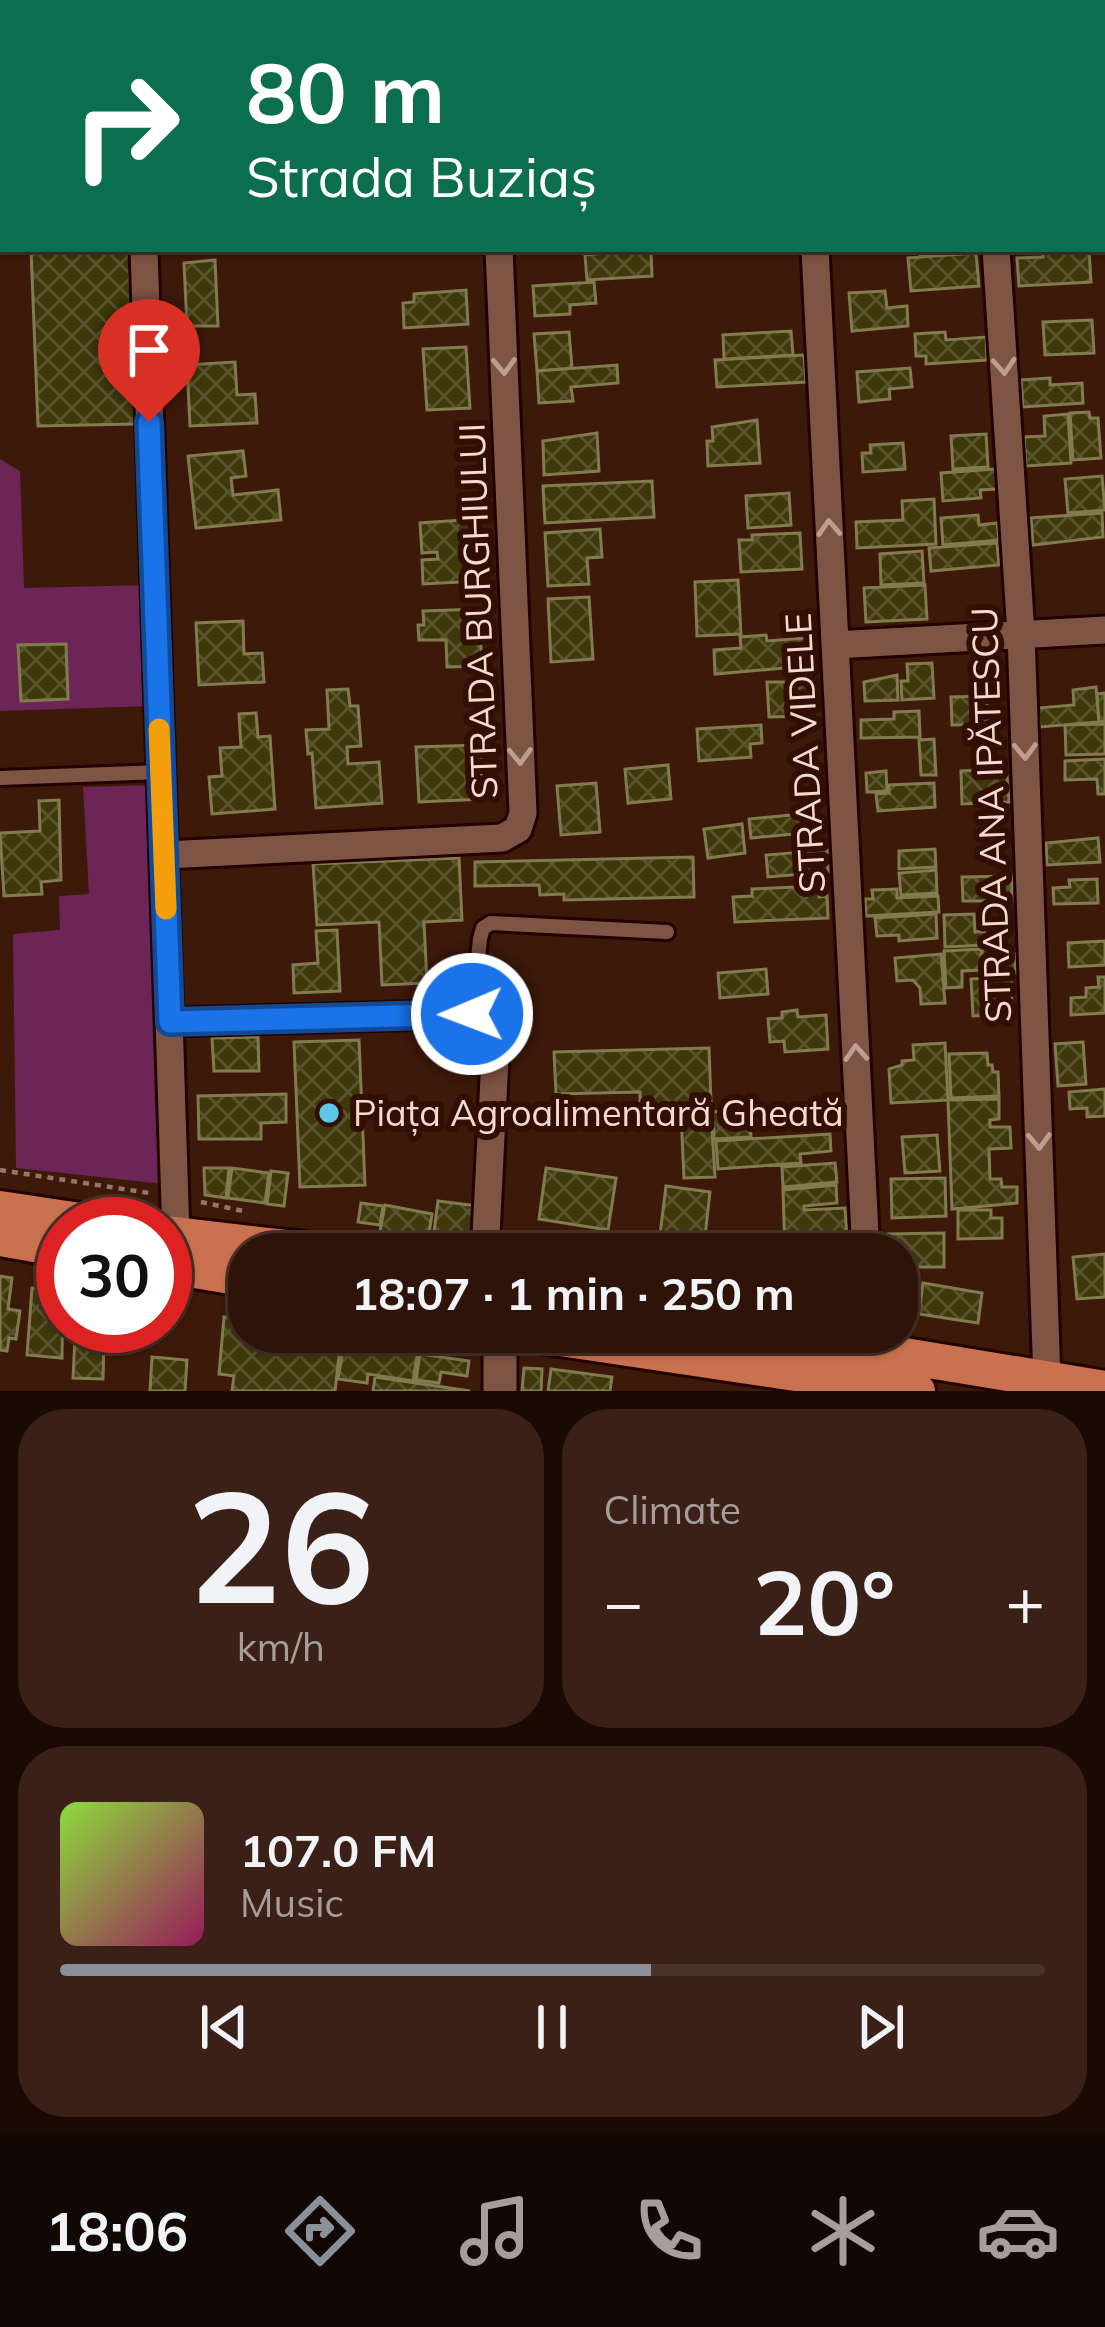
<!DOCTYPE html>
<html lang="en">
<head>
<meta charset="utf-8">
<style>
	body { margin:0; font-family:Mulish,sans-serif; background:#3a2016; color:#f1f3f6; height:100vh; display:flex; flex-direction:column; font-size:45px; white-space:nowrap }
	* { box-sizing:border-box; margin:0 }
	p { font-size:39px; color:#a79e9c }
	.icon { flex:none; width:66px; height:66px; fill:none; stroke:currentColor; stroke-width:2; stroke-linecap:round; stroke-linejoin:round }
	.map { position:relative; height:1391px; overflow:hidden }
	.details { display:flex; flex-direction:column; gap:18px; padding:18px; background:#190a04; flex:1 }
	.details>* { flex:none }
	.banner { position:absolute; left:0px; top:0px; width:1107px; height:252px; box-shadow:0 3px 9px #0004,0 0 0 3px #493229; background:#0b6e4f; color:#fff; overflow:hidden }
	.speed { position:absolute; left:36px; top:1197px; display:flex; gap:24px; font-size:60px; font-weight:700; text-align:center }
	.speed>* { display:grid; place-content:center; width:156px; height:156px; border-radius:50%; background:#2e1308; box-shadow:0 3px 9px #0004,0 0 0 3px #493229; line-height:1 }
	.speed .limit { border:18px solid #d22; background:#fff; color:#111 }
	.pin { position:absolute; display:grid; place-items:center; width:102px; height:102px; color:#fff; margin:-123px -51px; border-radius:50% 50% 50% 0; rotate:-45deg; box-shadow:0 0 12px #0007 }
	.pin .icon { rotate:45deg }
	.me { position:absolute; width:132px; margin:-66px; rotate:269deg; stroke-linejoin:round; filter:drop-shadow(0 0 9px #0008) }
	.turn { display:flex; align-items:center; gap:42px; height:252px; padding:0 48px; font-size:54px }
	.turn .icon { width:156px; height:156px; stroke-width:2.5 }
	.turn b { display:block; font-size:84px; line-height:102px }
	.big { font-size:90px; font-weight:700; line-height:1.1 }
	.details .card { flex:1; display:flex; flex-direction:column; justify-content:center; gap:18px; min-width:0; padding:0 42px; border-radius:48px; background:#3a2016 }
	.details .dial { align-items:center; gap:0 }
	.dial b { font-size:156px; line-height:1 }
	.song { display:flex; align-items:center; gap:36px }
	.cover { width:144px; height:144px; border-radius:18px; background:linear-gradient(135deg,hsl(90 70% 55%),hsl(330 70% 35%)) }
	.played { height:12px; border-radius:6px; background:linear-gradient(90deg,#8c9099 60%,#493229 60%) }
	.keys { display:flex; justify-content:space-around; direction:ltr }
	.heat { display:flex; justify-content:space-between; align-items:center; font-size:66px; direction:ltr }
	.details .tiles { flex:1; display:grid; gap:18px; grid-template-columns:1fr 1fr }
	.card:last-child { grid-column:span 2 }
	.trip { position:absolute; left:228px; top:1233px; width:690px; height:120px; border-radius:48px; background:#2e1308; box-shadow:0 3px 9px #0004,0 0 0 3px #493229; font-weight:700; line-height:120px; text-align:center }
	.menu { display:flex; height:192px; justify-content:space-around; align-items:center; background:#120803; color:#a79e9c }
	.menu .icon { width:84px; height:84px }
	.menu .current { color:#8c9099 }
	.menu b { font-size:54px; color:#f1f3f6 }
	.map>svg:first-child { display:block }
</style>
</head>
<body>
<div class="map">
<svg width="1105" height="1391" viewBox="0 0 1105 1391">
	<defs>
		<pattern id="building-cross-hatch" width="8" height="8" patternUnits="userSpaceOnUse" patternTransform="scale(3)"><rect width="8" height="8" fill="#3e380b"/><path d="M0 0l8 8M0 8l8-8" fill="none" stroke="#5a542e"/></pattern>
	</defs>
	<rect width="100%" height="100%" fill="#3d190a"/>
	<path fill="#6d2558" d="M0 459 20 471 24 588 148 585 151 706 0 711Z
		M153 785 164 1184 16 1168 13 934 60 930 59 896 89 894 83 787Z"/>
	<path fill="url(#building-cross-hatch)" stroke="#827b50" stroke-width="3" d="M22 0H121V3H22Z
		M535 0H606V3H535Z
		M31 249H129L135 424 38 426Z
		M606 249H651L652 276 587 280 585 255 606 253Z
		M920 249H973V251L920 255Z
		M1042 249H1089L1091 282 1019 286 1017 258 1043 257Z
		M976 253 979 286 911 291 908 258Z
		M215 260 218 326H187L184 263Z
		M594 282 596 303 570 305V314L535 316 533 286Z
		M466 290 468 324 404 328 403 303 414 302V294Z
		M885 291 887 308 907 306 908 326 852 331 849 293Z
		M1092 320 1094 353 1045 355 1043 322Z
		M791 331 793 355 724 359 723 335Z
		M569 332 572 368 537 371 534 334Z
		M945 332 946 340 986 337 987 360 926 364V356H916L915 334Z
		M466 347 470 408 427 410 423 349Z
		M804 355 806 382 717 387 715 360Z
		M235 362 237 395 255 394 257 423 190 426 187 365Z
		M617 365 618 383 571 387 573 401 539 403 537 371Z
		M910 368 912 387 889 389 890 399 859 402 857 372Z
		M1050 378V385L1082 383 1083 403 1023 407 1021 380Z
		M1089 412 1090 418H1098L1101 458 1073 460 1070 413Z
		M1068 414 1071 463 1026 466 1024 437 1045 436 1044 416Z
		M757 420 760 463 708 466 707 441H713L712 427Z
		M597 433 599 471 544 475 543 441Z
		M986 434 988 467 953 469 951 436Z
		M903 443 905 469 863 472 862 453H871L870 445Z
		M243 451 246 476 231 478 233 495 278 490 281 520 196 528 188 456Z
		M995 469 997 489 980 490 981 498 943 501 941 473Z
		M1102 476 1105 510 1068 513 1065 479Z
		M652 481 654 517 545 523 543 486Z
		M789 493 791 525 748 528 746 496Z
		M934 499 936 544 857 548 856 522 903 520 902 501Z
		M1102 513 1103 537 1033 545 1031 518Z
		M978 515 979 525 997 523 999 540 943 545 941 518Z
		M476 519 480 581 423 584 422 560 438 559 437 552 422 553 420 523Z
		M600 529 602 557 587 558 589 584 548 586 545 533Z
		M800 533 802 569 741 572 739 540H752V535Z
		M997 543 999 565 931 571 929 548Z
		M922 551 924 583 881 585 880 554Z
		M738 580 741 634 697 636 695 582Z
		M925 585 927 619 866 622 864 588Z
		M589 597 593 659 551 662 548 599Z
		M479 609 482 666 447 667 446 640H419L418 625H424L423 611Z
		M243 621 244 654 262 653 264 682 199 685 196 623Z
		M766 635 767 641 805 638 808 666 715 674 714 650 741 648 740 637Z
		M66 644 68 699 21 701 18 645Z
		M932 663 934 698 902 700 901 681H908L907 664Z
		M897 675 898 700 865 701 864 682Z
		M767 682H808L810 716 769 717Z
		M1096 687 1099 722 1040 727 1038 708 1074 705 1073 690Z
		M348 689 350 706H358L361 746 347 747 348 764 379 762 382 803 316 808 312 753 308 754 306 730 329 729 327 690Z
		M1105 693V721L1099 722 1097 694Z
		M987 696 988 724 952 725 951 697Z
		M919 711 920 737 861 738V720L894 719V712Z
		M256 713 258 737 270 736 275 809 212 814 209 777 222 776 220 748 241 747 239 714Z
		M1105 724V754L1066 755 1065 725Z
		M761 725 762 743 750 744 751 757 699 761 697 729Z
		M934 739 936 775H921L919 740Z
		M480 745 483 799 419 802 416 747Z
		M1105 759V794H1098L1097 779 1065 780V761Z
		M668 765 671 799 628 803 625 769Z
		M982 770V778L1007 776 1009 802 962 804 961 771Z
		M886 771 887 791 867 792 866 773Z
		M596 783 600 832 561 835 557 786Z
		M934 783 935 807 878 811 876 794 889 793V785Z
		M59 800 61 880 41 882 42 894 4 896 0 833 40 831 39 801Z
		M803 814 805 833 751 838 749 819Z
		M742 824 745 853 708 858 704 829Z
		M1098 838 1100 862 1047 865 1046 843Z
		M935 849 936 867 899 869V851Z
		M827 850 828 872 768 877 766 855Z
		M693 857 694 897 564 900V894L540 895 539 885 475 886V862Z
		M459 858 462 920 424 922 427 983 382 985 379 922 317 925 313 864Z
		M936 870 937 893 901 895 899 873Z
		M1012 876V901H963L962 877Z
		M1097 879 1098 903 1054 904 1053 888 1070 887 1069 880Z
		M819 886V897L827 896 828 918 735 922 733 897 752 896V889Z
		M897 889V898L938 896 939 912 866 916 865 899H873L872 890Z
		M936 914 937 938 899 941V935L877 936 875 918Z
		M974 914 975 932 985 931 986 945 945 947 944 915Z
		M337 930 340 991 294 993 293 965 318 963 316 931Z
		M1105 941V965L1069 967 1068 943Z
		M981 949 982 970 962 971V987L946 988 944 951Z
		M982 949H1004V954H1015L1016 973 983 974Z
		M941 954 945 1003 921 1004 920 988 913 980 897 981 895 958Z
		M766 969 768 994 720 998 718 973Z
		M1011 977 1012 1014 973 1016 971 979Z
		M1098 977H1105V1013L1071 1015V998L1086 997V988L1099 987Z
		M797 1010 798 1017 826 1015 828 1049 785 1052 784 1041 770 1042 768 1019 782 1018V1012Z
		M258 1037 259 1071H214L212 1038Z
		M359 1040 365 1185 300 1187 294 1042Z
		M1083 1042 1086 1084 1058 1086 1055 1044Z
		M945 1043 948 1100 891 1103 889 1069 902 1065V1061L914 1060 913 1045Z
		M709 1048 711 1102 640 1104V1092L556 1094 554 1052Z
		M987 1053 988 1065H992L993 1072H998L999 1096 951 1098 949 1054Z
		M1105 1089V1116L1087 1117V1108L1070 1109 1069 1092Z
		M286 1094V1122L261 1123V1139H199L198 1096Z
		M999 1099V1119L990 1120V1127H1010L1011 1148 989 1149 990 1179H1001L1002 1187H1017V1203L952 1209 948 1100Z
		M749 1109 751 1137 714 1139 713 1112Z
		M711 1113 715 1177 684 1178 681 1115Z
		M830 1134 831 1151 800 1154 801 1163 718 1169 716 1141Z
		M937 1135 940 1171 905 1173 902 1137Z
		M835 1163 837 1182 783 1187 782 1167Z
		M204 1168H229L226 1198 205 1195Z
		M232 1168 269 1173 265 1203 228 1198Z
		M546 1168 616 1178 608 1230 539 1219Z
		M271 1171 288 1173 284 1206 267 1204Z
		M945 1178 946 1216 892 1218 891 1179Z
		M836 1185 837 1203 804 1206V1210L845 1208 847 1240 814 1242 815 1254H785L783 1190Z
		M666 1186 710 1192 703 1254 658 1251Z
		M438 1201 478 1206 472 1245 433 1239Z
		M361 1203 383 1206 380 1225 358 1222Z
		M385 1205 432 1214 428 1240 380 1231Z
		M958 1210H991V1218H1002V1238L958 1239Z
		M944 1233V1267H897V1254H888V1234Z
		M1105 1254V1297L1077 1299 1073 1257Z
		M0 1276 12 1278 8 1309 20 1311 16 1339 9 1338 7 1351 0 1350Z
		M923 1283 982 1293 978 1323 919 1314Z
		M32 1288 63 1290 62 1358 27 1355Z
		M224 1317 249 1321V1332H306L341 1338 335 1391H232L234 1376 219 1374Z
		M72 1326H92V1335L72 1333Z
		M75 1338 104 1340 103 1379 73 1378Z
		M355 1341 418 1350 413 1381 368 1374 367 1383 338 1379 343 1350 354 1351Z
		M420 1354 469 1361 467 1376 441 1372 439 1383 416 1380Z
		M152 1357 187 1360 185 1391H150Z
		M524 1368 542 1369 541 1391H522Z
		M551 1369 612 1377 610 1391H548Z
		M375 1377 470 1391H373Z"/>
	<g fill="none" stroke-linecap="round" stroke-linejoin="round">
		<g stroke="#220200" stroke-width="20">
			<path id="service" d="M0 778 161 772
				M472 1014 480 939 483 928 491 923 667 932"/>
		</g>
		<g stroke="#220200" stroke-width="33">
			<path id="minor" d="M136 0V3
				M488 0V3
				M803 0V3
				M981 0V3
				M144 249 176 1235
				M815 249 866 1254
				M996 249 1021 634 1047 1380
				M835 645 1105 630
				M165 855 502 838 518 829 523 813 499 249
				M170 1022 472 1014 490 1023 496 1039 485 1254"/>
		</g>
		<g stroke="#220200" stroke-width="39">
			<path id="tertiary" d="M500 1332V1391"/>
		</g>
		<g stroke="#220200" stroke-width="42">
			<path id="trunk" d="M0 1209 100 1224
				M165 1234 338 1254
				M0 1238 63 1249
				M165 1265 249 1279
				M520 1332 917 1391
				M759 1332 1105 1389"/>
		</g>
		<path stroke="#95766a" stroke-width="4.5" stroke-dasharray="6 6" stroke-linecap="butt" d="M0 1170 149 1193
			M201 1202 243 1211
			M360 1233 461 1251"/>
		<use href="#service" stroke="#7e5444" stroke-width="14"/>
		<use href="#minor" stroke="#7e5444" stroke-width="27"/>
		<use href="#tertiary" stroke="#7e5444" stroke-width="33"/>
		<use href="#trunk" stroke="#ca7250" stroke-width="36"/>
	</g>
	<defs><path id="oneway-chevron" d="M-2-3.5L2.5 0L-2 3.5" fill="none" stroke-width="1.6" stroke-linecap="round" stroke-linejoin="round" transform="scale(3)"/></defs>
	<g stroke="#bf9e92">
		<use href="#oneway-chevron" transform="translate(504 366) rotate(88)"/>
		<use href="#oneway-chevron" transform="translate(1004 366) rotate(86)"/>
		<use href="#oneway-chevron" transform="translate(829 528) rotate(-93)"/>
		<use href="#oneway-chevron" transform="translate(1025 751) rotate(88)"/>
		<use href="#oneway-chevron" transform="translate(520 756) rotate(88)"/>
		<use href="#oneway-chevron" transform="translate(856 1053) rotate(-93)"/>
		<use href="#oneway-chevron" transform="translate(1039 1141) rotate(88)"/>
	</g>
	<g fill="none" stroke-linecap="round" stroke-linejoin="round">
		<g stroke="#114b97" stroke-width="30">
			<path id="route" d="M149 422 170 1022 472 1014"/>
		</g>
		<use href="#route" stroke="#1a73e8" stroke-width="21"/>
		<path stroke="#f59e0b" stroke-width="21" d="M159 729 166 909"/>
	</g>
	<circle fill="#5cc7e8" stroke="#320f02" stroke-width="4.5" cx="329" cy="1113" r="12"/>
	<g text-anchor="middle" stroke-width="12" stroke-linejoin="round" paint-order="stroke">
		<g font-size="36" fill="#f4dad1" stroke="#320f02">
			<text transform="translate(478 611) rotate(-92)" y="13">STRADA BURGHIULUI</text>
			<text transform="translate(805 753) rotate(-93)" y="13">STRADA VIDELE</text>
			<text transform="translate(991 815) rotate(-92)" y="13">STRADA ANA IPĂTESCU</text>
		</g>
		<g font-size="36" fill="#f4dad1" stroke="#320f02" text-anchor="start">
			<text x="353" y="1126">Piața Agroalimentară Gheată</text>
		</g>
	</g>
</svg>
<div class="speed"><div class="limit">30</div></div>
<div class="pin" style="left:149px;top:422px;background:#d93025"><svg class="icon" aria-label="arrive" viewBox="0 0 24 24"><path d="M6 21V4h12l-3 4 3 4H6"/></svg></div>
<svg class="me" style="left:472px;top:1014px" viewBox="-20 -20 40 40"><circle r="17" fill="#1a73e8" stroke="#fff" stroke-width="3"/><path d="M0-11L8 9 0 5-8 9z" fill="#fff"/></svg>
<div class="trip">18:07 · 1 min · 250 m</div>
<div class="banner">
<div class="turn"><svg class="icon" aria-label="right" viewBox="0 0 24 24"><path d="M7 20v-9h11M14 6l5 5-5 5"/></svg><div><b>80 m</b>Strada Buziaș</div></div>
</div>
</div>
<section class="details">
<div class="tiles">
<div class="card dial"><b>26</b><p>km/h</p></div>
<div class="card"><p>Climate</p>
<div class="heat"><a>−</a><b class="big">20°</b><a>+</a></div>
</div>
<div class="card">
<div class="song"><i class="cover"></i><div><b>107.0 FM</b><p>Music</p></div></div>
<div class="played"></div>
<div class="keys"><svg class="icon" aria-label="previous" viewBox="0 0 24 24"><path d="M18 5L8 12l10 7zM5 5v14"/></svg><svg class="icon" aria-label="pause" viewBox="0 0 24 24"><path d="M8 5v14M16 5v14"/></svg><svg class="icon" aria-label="next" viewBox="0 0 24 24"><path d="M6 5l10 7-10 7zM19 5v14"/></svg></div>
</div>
</div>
</section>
<nav class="menu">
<b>18:06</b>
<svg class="icon current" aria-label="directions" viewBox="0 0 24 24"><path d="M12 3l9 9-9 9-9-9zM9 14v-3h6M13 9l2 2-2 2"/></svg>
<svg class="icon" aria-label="music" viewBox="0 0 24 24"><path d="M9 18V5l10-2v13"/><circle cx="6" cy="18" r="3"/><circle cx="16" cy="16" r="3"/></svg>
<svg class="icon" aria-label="phone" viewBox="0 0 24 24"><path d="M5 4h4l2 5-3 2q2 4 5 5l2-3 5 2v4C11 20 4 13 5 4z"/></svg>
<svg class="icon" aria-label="climate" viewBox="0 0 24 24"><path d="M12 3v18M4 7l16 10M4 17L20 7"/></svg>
<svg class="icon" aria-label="car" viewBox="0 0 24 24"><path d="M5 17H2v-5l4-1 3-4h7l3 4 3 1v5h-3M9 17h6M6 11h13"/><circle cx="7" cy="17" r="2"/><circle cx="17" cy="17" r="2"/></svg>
</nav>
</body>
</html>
